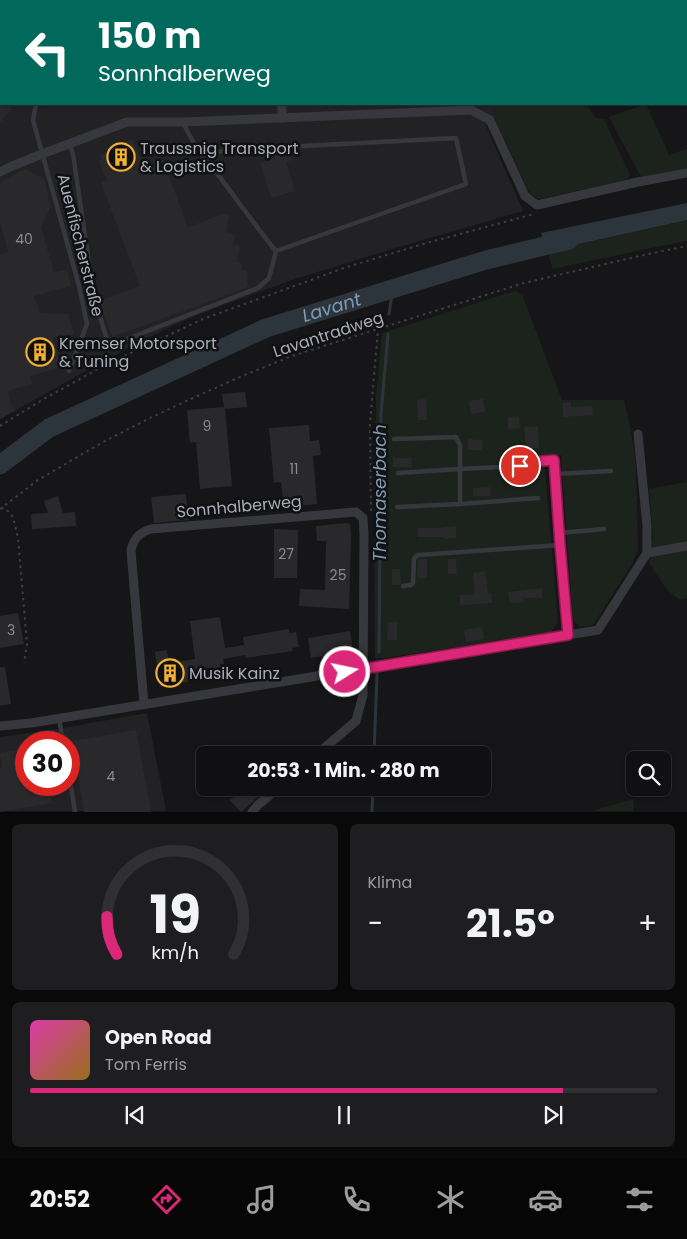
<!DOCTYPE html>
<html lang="de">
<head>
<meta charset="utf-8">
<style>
	body { margin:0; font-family:Poppins,sans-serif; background:#1e1e20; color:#f1f3f6; height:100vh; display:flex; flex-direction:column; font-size:19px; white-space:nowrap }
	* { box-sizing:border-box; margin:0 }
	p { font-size:16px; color:#9c9d9f }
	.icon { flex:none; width:28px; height:28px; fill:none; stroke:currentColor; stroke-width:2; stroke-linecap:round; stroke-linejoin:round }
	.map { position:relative; height:812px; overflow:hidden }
	.side { display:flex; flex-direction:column; gap:12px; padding:12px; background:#09090a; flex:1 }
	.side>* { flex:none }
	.banner { position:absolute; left:0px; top:0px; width:688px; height:105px; box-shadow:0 1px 4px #0004,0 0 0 1px #303032; background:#00695c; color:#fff; overflow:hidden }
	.buttons { position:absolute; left:626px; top:751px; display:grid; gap:10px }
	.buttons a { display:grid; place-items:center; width:45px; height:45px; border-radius:8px; background:#101012; box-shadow:0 1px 4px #0004,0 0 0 1px #303032; font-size:25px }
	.speed { position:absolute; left:15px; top:731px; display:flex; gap:10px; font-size:25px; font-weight:700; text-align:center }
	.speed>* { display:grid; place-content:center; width:65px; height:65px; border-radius:50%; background:#101012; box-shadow:0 1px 4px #0004,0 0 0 1px #303032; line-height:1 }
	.speed .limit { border:8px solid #d22; background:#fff; color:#111 }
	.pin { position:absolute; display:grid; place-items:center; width:42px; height:42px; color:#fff; margin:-21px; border:2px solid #fff; border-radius:50%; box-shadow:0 1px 5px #0007 }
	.me { position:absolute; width:55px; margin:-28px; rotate:80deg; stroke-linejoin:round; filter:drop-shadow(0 0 4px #0008) }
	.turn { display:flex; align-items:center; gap:18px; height:105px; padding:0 15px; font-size:22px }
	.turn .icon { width:65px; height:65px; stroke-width:2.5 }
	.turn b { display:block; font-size:35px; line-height:42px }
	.big { font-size:38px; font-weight:700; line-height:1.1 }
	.side .widget { flex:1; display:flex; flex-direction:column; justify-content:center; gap:8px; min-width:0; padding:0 18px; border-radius:8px; background:#1e1e20 }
	.side .dial { align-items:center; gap:0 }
	.dial svg { height:130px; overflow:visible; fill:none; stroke:#303032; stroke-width:7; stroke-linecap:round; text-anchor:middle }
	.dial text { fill:#f1f3f6; stroke:none }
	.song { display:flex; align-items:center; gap:15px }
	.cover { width:60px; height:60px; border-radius:8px; background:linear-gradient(135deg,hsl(320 70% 55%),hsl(40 70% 35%)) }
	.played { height:5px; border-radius:2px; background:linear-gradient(90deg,#db2777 85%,#303032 85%) }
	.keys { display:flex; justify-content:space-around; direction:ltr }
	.heat { display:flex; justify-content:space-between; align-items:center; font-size:28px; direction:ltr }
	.side .tiles { flex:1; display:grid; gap:12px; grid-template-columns:1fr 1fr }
	.widget:last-child { grid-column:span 2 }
	.trip { position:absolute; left:196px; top:746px; width:295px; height:50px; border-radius:8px; background:#101012; box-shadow:0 1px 4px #0004,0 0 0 1px #303032; font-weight:700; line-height:50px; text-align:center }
	.dock { display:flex; height:80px; justify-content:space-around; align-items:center; background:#060607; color:#9c9d9f }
	.dock .icon { width:35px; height:35px }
	.dock .on { color:#db2777 }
	.dock b { font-size:22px; color:#f1f3f6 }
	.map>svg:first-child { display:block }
</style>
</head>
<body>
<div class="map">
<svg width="687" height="812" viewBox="0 0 687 812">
	<rect width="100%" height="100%" fill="#161618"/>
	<path fill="#222225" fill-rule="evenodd" d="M0 0H25V1H1V104H495L494 117 486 126 523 211 399 247 295 279 200 314 168 328 107 359 0 419Z
		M147 713 166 811H0V737L57 729ZM26 742H69V785H26Z"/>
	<path fill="#1c231d" d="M475 0H687V7L686 1H601L593 0V1H475Z
		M495 104H586L596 118 604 119 630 175 626 180 539 199 530 194 494 117Z
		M646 104 669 155 687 149V168L641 177 609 117Z
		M687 220V241L646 249 553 269 547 251Z
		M515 291 522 294 562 400H624L631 431 636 466 638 549 632 564 593 625 581 627 573 621 561 455 544 458 558 622 551 632 386 658H375L374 523 376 398 382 333Z
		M687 482V598L680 600 667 590 649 563 653 537 649 489Z
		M633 799 634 811H592Z"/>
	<path fill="#2c353c" d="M687 203V220L547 251 541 233Z"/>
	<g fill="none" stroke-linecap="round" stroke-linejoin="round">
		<path stroke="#2c353c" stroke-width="3" d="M190 0 194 1
			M277 0 281 1
			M247 1 264 0
			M503 1 505 0
			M389 314 393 288
			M379 652 381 414 388 334
			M374 755 377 674
			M372 812 373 788"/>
		<path stroke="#2c353c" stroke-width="19" id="s1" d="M0 465 49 428 266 328 486 260 569 240"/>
	</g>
	<path fill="#29292c" d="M0 104H15L0 123Z
		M133 139 144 167 163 160 188 227 223 214 229 216 226 232 235 235 233 244 240 246 237 262 243 264 241 270 248 272 247 281 249 287 112 337 99 301 140 286 101 183 107 181 99 161 102 160 100 155 113 150 112 147Z
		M283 151H290L292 160 286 162 295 191 271 198 260 163 275 158 274 154Z
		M26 169 44 179 51 207 41 227 54 272 67 270 71 286 34 296 40 313 68 314 74 334 53 337 61 367 30 376 32 384 8 391 11 404 16 410 0 419V254L8 252 0 222V183L3 180Z
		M245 392 247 407 225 409 232 486 200 489 196 442 190 443 187 410 224 407 222 394Z
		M426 399 427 420H418L417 400Z
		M483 399 485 412 471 414 469 401Z
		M571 402V407L592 406 594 415 563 417V403Z
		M519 416 520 428 508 429V417Z
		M309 425 310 441 319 440 321 455 313 456 317 504 284 507 281 482 274 483 269 428Z
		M538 426 539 448 526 449 524 427Z
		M468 439 482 440V450H468Z
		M393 458H411L412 467H393Z
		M490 487V496H473V488Z
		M186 494 188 520 154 523 151 497Z
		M58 496 63 513 75 512 76 526 32 529 31 514 48 513 44 501Z
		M347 523 350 524 351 537 349 609 299 606 300 589 325 590 326 541H317L316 526Z
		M456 526V538L444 539V537H418V528H436Z
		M274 529 298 530 297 578H274Z
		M420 559H427V578H417L418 560Z
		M448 559H456L457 574H448Z
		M392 569H400L401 583 399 585H392Z
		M485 571 488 594H491L492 603 460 605V595L475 594 473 573Z
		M542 588V598H523L524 602 510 603 508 592Z
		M18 613 24 644 0 648V616Z
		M220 617 225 648 244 645 243 637 289 629V633L296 632 299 647 292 648 293 651 246 658 245 655 223 659 224 664H220L222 675 206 678 207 680 199 681V680L160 686 155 652 167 650 169 663 195 659 190 621Z
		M388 622H397V640H387Z
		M482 627 484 639 466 642 464 630Z
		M350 631 353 651 311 658 308 638Z
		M0 667H5L11 704 0 706Z
		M136 730 151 812H84L72 741Z
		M26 748V785H49L52 803 0 812V768H2L0 753Z
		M244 788H268L241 812 230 800Z"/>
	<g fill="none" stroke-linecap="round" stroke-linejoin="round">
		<path stroke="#3d3f44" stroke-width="2" stroke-dasharray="2.5 4" stroke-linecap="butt" d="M151 0 153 1
			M0 426 42 400 107 364 203 319 344 268 423 244 534 214
			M1 508 6 509 13 517 18 538 27 644 24 663
			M0 509 38 480 103 442 148 419 193 398 242 376 292 356 524 283 644 255 687 246
			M371 511 370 424 378 329"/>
		<path stroke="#37383d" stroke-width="4.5" d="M36 104 33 120 79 286 87 324 69 371
			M183 122C192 144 208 162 222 180 240 204 257 228 276 251L466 184 456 138 227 150 202 155
			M69 143 73 154 94 297 109 346 258 288 269 278 276 251
			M394 439 456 437 460 445V469L398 473
			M555 474 611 471
			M460 504 538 498
			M397 507 460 504V469L520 466 532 462
			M559 533 604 529
			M403 586 411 585 413 583 414 559 415 557 419 555 560 545
			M59 718 63 742
			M69 774 75 812"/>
		<path stroke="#37383d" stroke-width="9" d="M266 0 267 1
			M281 104 283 118
			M0 172 10 167 42 154 127 122H183L471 110 490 120 525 196 537 205 638 182 687 173
			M638 434 647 526V553
			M532 462 554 460 560 545 568 635
			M144 704 131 551C133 539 140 532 151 529L356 512 363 518 364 534 363 695 356 721 316 755
			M0 726 31 723 598 630 647 553 687 546
			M252 812 258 805 278 788"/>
	</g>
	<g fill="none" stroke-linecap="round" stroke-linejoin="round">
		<g stroke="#8e194d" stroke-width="12">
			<path id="route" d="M345 672 568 635 560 545 554 460 532 462 520 466"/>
		</g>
		<use href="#route" stroke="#db2777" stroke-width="9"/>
	</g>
	<defs>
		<g id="building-ring" transform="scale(1.4375)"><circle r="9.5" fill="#111113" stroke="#f2b134" stroke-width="1.5"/><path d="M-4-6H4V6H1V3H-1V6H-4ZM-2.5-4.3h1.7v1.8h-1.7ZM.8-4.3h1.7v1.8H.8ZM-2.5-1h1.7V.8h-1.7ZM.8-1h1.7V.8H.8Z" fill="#f2b134"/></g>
	</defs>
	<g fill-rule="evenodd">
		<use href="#building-ring" x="121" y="157"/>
		<use href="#building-ring" x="40" y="352"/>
		<use href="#building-ring" x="170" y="673"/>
	</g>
	<g text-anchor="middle" stroke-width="5" stroke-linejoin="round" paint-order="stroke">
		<g font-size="14" fill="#888b94">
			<text x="24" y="244">40</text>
			<text x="207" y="431">9</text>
			<text x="294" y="474">11</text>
			<text x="286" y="559">27</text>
			<text x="338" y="580">25</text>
			<text x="11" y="635">3</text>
			<text x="111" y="781">4</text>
		</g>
		<g font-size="16" fill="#a8adb8" stroke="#111113" text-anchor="start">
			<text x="140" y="154">Traussnig Transport<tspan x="140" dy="18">&amp; Logistics</tspan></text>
			<text x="59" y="349">Kremser Motorsport<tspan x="59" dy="18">&amp; Tuning</tspan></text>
			<text x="189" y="679">Musik Kainz</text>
		</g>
		<g font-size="16" fill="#a8adb8" stroke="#111113">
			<text transform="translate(81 245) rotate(76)" y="6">Auenfischerstraße</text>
			<text transform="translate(328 334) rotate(-18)" y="6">Lavantradweg</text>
			<text transform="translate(239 506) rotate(-5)" y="6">Sonnhalberweg</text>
		</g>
		<g font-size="18" font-style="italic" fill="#7f9bb3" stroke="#111113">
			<text dy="6" stroke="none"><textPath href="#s1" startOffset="369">Lavant</textPath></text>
			<text transform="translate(380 493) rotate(-90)" y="6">Thomaserbach</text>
		</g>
	</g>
</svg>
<div class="buttons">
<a><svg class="icon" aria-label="search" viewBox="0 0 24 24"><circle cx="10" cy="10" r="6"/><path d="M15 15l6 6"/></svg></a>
</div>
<div class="speed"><div class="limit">30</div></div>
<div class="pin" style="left:520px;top:466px;background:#d93025"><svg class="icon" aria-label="arrive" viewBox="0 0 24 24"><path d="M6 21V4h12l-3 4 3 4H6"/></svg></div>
<svg class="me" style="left:345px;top:672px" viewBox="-20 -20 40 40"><circle r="17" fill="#db2777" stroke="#fff" stroke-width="3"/><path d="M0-11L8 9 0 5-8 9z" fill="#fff"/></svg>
<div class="trip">20:53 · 1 Min. · 280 m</div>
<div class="banner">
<div class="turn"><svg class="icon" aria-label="left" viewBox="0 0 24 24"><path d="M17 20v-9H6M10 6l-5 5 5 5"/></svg><div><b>150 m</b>Sonnhalberweg</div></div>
</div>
</div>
<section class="side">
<div class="tiles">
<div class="widget dial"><svg viewBox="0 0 100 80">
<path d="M14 69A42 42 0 1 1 86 69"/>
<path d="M14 69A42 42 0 0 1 8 46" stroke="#db2777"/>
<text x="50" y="56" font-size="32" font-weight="700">19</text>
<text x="50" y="72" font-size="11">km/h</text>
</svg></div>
<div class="widget"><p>Klima</p>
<div class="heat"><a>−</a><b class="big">21.5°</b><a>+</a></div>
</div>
<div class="widget">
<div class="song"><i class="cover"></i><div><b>Open Road</b><p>Tom Ferris</p></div></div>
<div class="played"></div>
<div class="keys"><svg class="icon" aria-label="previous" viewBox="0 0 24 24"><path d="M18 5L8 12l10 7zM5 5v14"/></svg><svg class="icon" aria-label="pause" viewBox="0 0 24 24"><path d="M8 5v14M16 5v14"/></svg><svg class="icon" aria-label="next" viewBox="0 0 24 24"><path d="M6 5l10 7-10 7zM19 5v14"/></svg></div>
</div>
</div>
</section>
<nav class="dock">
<b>20:52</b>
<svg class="icon on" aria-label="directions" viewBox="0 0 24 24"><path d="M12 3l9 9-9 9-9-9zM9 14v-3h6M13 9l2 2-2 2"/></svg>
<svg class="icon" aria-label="music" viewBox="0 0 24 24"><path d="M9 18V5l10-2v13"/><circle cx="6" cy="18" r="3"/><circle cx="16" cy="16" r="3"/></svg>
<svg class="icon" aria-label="phone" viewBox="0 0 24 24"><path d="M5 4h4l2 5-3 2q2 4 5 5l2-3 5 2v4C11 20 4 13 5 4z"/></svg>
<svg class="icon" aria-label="climate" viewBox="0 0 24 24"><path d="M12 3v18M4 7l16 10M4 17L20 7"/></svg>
<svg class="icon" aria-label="car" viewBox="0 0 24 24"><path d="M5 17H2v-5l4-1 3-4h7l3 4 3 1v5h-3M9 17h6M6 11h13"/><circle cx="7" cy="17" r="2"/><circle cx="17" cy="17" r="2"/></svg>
<svg class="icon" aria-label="filters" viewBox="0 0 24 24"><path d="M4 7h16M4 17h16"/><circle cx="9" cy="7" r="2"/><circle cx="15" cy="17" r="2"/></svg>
</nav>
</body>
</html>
